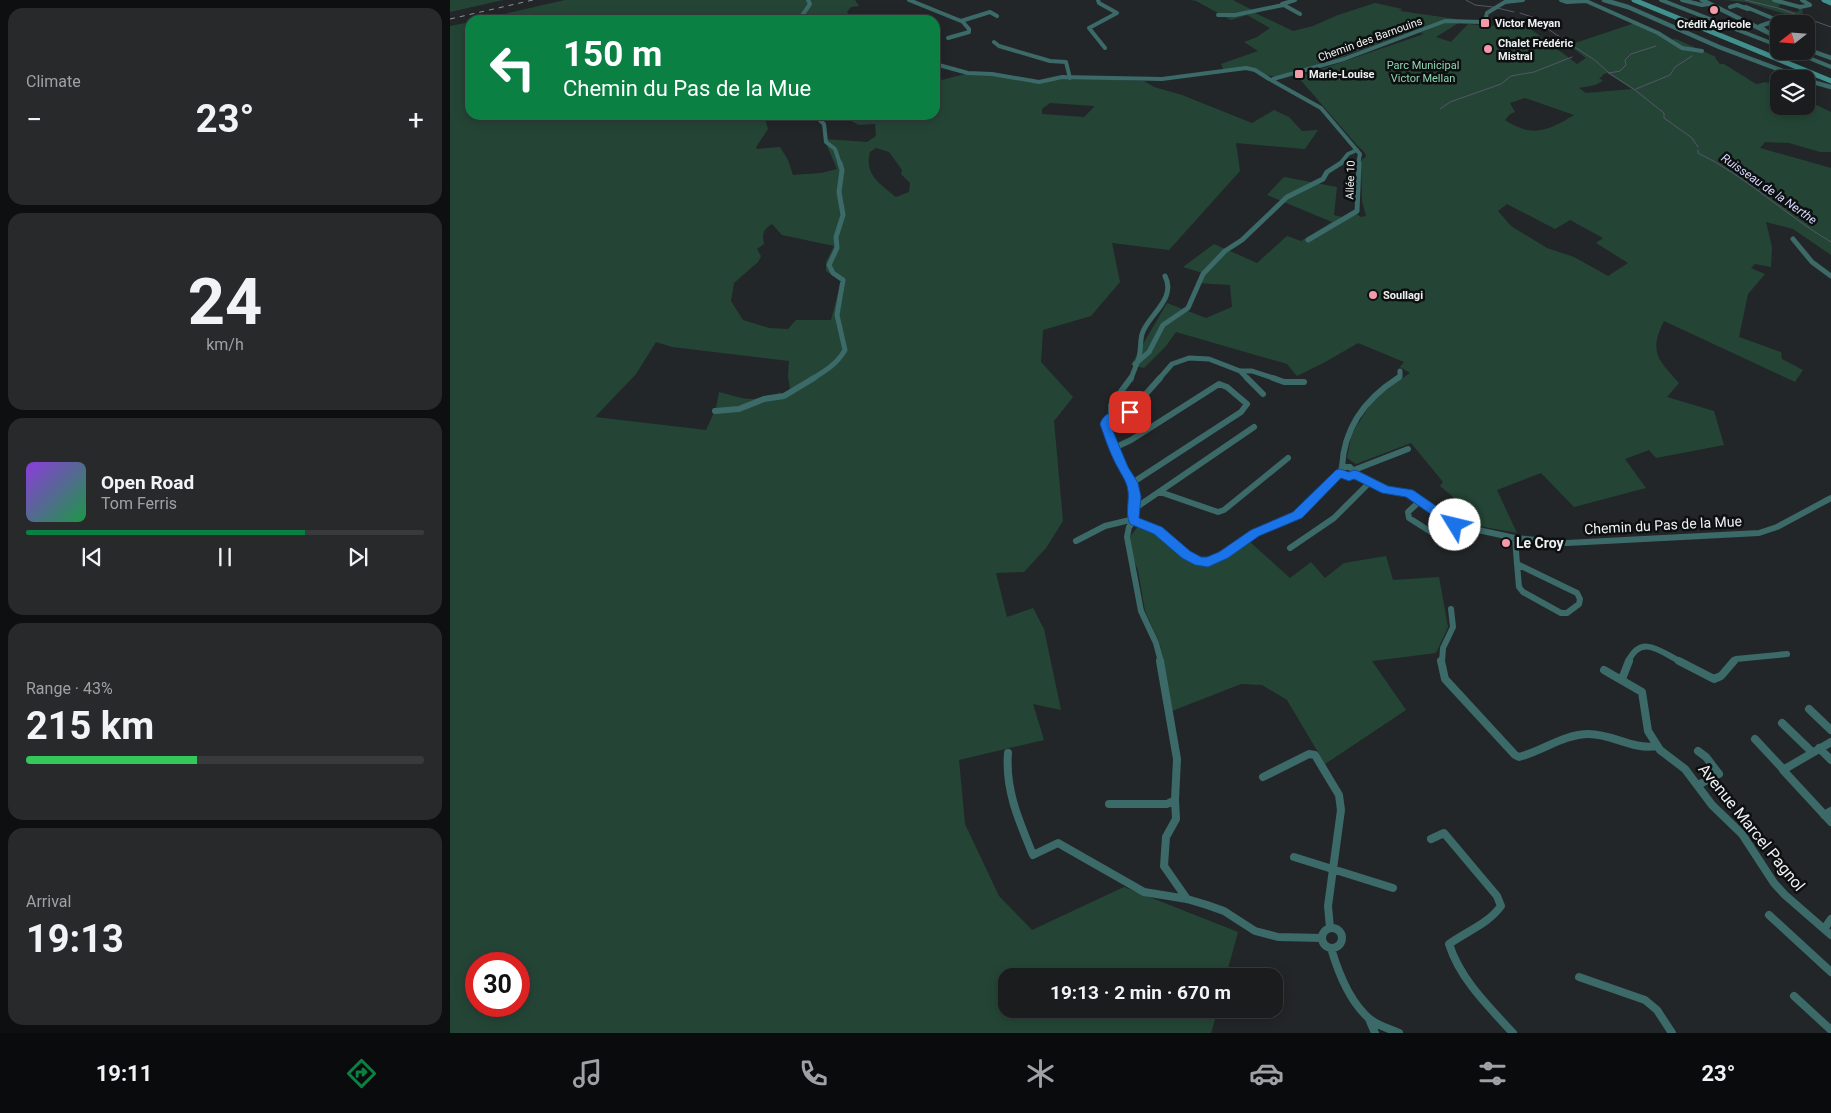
<!DOCTYPE html>
<html lang="en">
<head>
<meta charset="utf-8">
<style>
	body { margin:0; font-family:Roboto,sans-serif; background:#27292b; color:#f1f3f6; height:100vh; display:flex; flex-direction:column; font-size:19px; white-space:nowrap }
	* { box-sizing:border-box; margin:0 }
	p { font-size:16px; color:#9fa1a4 }
	.icon { flex:none; width:28px; height:28px; fill:none; stroke:currentColor; stroke-width:2; stroke-linecap:round; stroke-linejoin:round }
	.map { position:relative; flex:1; overflow:hidden }
	.details { display:flex; flex-direction:column; gap:8px; padding:8px; background:#0e0f10; width:450px }
	.details>* { flex:none }
	.hud { position:absolute; left:15px; top:15px; width:475px; height:105px; border-radius:15px; box-shadow:0 2px 12px #0003,0 0 0 1px #383a3c; background:#0b8043; color:#fff; overflow:hidden }
	.needle { width:32px; rotate:253deg }
	.controls { position:absolute; left:1320px; top:15px; display:grid; gap:10px }
	.controls a { display:grid; place-items:center; width:45px; height:45px; border-radius:10px; background:#1a1c1e; box-shadow:0 2px 12px #0003,0 0 0 1px #383a3c; font-size:25px }
	.speed { position:absolute; left:15px; top:952px; display:flex; gap:10px; font-size:25px; font-weight:700; text-align:center }
	.speed>* { display:grid; place-content:center; width:65px; height:65px; border-radius:50%; background:#1a1c1e; box-shadow:0 2px 12px #0003,0 0 0 1px #383a3c; line-height:1 }
	.speed .limit { border:8px solid #d22; background:#fff; color:#111 }
	.pin { position:absolute; display:grid; place-items:center; width:42px; height:42px; color:#fff; margin:-21px; border-radius:10px; box-shadow:0 2px 8px #0006 }
	.me { position:absolute; width:55px; margin:-28px; rotate:306deg; stroke-linejoin:round; filter:drop-shadow(0 0 4px #0008) }
	.turn { display:flex; align-items:center; gap:18px; height:105px; padding:0 15px; font-size:22px }
	.turn .icon { width:65px; height:65px; stroke-width:2.5 }
	.turn b { display:block; font-size:35px; line-height:42px }
	.big { font-size:38px; font-weight:700; line-height:1.1 }
	.details .card { flex:1; display:flex; flex-direction:column; justify-content:center; gap:8px; min-width:0; padding:0 18px; border-radius:15px; background:#27292b }
	.details .dial { align-items:center; gap:0 }
	.dial b { font-size:65px; line-height:1 }
	.song { display:flex; align-items:center; gap:15px }
	.cover { width:60px; height:60px; border-radius:8px; background:linear-gradient(135deg,hsl(270 70% 55%),hsl(140 70% 35%)) }
	.played { height:5px; border-radius:2px; background:linear-gradient(90deg,#0b8043 70%,#383a3c 70%) }
	.keys { display:flex; justify-content:space-around; direction:ltr }
	.heat { display:flex; justify-content:space-between; align-items:center; font-size:28px; direction:ltr }
	.charge { height:8px; border-radius:4px; background:linear-gradient(90deg,#34c759 43%,#383a3c 0) }
	.trip { position:absolute; left:548px; top:968px; width:285px; height:50px; border-radius:15px; background:#1a1c1e; box-shadow:0 2px 12px #0003,0 0 0 1px #383a3c; font-weight:700; line-height:50px; text-align:center }
	.tab-bar { display:flex; height:80px; justify-content:space-around; align-items:center; background:#0a0b0c; color:#9fa1a4 }
	.tab-bar .icon { width:35px; height:35px }
	.tab-bar .selected { color:#0b8043 }
	.tab-bar b { font-size:22px; color:#f1f3f6 }
	main { display:flex; flex:1; min-height:0 }
	.map>svg:first-child { display:block }
</style>
</head>
<body>
<main>
<section class="details">
<div class="card"><p>Climate</p>
<div class="heat"><a>−</a><b class="big">23°</b><a>+</a></div>
</div>
<div class="card dial"><b>24</b><p>km/h</p></div>
<div class="card">
<div class="song"><i class="cover"></i><div><b>Open Road</b><p>Tom Ferris</p></div></div>
<div class="played"></div>
<div class="keys"><svg class="icon" aria-label="previous" viewBox="0 0 24 24"><path d="M18 5L8 12l10 7zM5 5v14"/></svg><svg class="icon" aria-label="pause" viewBox="0 0 24 24"><path d="M8 5v14M16 5v14"/></svg><svg class="icon" aria-label="next" viewBox="0 0 24 24"><path d="M6 5l10 7-10 7zM19 5v14"/></svg></div>
</div>
<div class="card"><p>Range · 43%</p><b class="big">215 km</b><div class="charge"></div></div>
<div class="card"><p>Arrival</p><b class="big">19:13</b></div>
</section>
<div class="map">
<svg width="1381" height="1033" viewBox="0 0 1381 1033">
	<rect width="100%" height="100%" fill="#232628"/>
	<path fill="#244536" fill-rule="evenodd" d="M0 0H53L0 12Z
		M115 0H405L409 6 401 7 397 12 402 20H28Z
		M740 0H783L806 12 805 13 843 31 863 26 888 15 925 3 952 9 950 11 1013 20 992 21 895 56 829 77 815 75 805 69 774 71 771 64 808 51 794 42 807 37 820 28 797 15 781 20 746 1Z
		M1275 0H1322L1332 3 1328 7 1346 12 1349 11V8H1352L1353 15 1345 14 1331 19H1329L1338 15 1296 2Z
		M1070 21 1127 64 1136 58 1119 45 1185 23 1220 40 1226 39 1266 57 1265 58 1270 64H1274L1306 84 1316 82 1329 88V106H1356V100L1381 112V152H1370L1339 143 1315 142 1310 148 1381 168V255L1343 229 1316 222 1322 247 1321 267 1305 264 1301 268 1315 274 1298 294 1289 337 1331 352 1332 359 1353 370 1345 382 1214 321C1198 353 1209 360 1229 383L1217 397 1264 411 1274 445 1206 458 1199 450 1175 459 1196 488 1124 507 1091 473 1047 490 1067 533 1012 523 1015 507 990 486 993 482 961 443 906 464 897 458 902 433 924 399 960 373 950 367 954 362 908 343 877 361 847 376 837 364 726 332 716 346 694 368 681 365 717 303 756 318 782 307 780 285 746 283 753 273 733 267 764 244 807 263 837 236 851 241 882 222 817 195 834 177 887 187 884 215 892 217 903 212 911 217 916 216 912 201 911 160 916 157 915 153 906 144 848 77 974 34 970 33 994 22H1010L986 37 1001 42 1018 24 1041 26ZM1157 73 1182 89 1136 93 1129 88 1145 85 1153 81 1149 78 1153 76 1152 75ZM1075 98 1124 115C1098 131 1082 138 1055 120L1060 114 1065 112 1060 103ZM1057 204 1105 229 1120 220 1153 238 1146 243 1178 263 1158 276 1124 257 1097 248 1061 226 1048 211Z
		M20 22V115H314L318 129 306 147 307 149 330 147 338 160 343 175 371 173 387 169 374 139 417 142 426 136 425 124 409 125 399 120 392 121 387 115H485V74L492 80 515 74H540L583 83 619 78 694 81 704 87 732 95 802 123 824 110 839 117 852 131 868 130 855 149 786 143 790 171 719 250 662 243 670 282 641 316 593 330 591 362 623 397 604 421 613 521 596 548 574 572 546 573 557 617 583 608 594 629 611 710 583 704 594 740 509 760 515 824 549 896 582 930 674 887 788 932 776 976H556V1009H768L761 1033H0V26ZM600 103 644 106V107L634 117 592 114V109ZM426 148 439 152 452 170 451 174 460 183 459 192 446 197C430 184 414 175 420 152ZM322 224 332 235 384 246 376 262V271L391 281 381 320H346L338 329 319 328 293 320 281 301 284 283 308 262 311 256 307 249 314 244C312 233 313 230 322 224ZM206 342 222 347 339 361 338 376 340 389 331 394 329 392 328 395C319 393 310 399 301 399 290 399 279 394 269 392L266 408 256 430 145 417 186 374ZM26 964H69V1006H26Z
		M689 525 706 532 746 565H760L800 542 840 578 861 562 875 578 894 563 936 556 943 580 989 577 998 627 986 653 922 661 956 710 875 764 837 700 812 685 791 684 722 711 710 644 695 611 688 570 676 542Z"/>
	<g fill="none" stroke-linecap="round" stroke-linejoin="round">
		<path stroke="#55566a" stroke-width="1" d="M1016 0 1025 5 1043 7
			M1295 0 1328 8 1381 27
			M1047 8 1064 12
			M1070 13 1091 20 1098 29 1146 61 1159 73 1185 90 1214 113V118L1242 138 1248 147
			M1159 73 1170 71 1176 65 1175 60 1181 54 1206 46
			M1186 89 1220 75 1225 67 1242 56
			M990 109 1000 102 1051 84 1061 76 1084 72 1122 57
			M1248 150V153C1296 176 1335 215 1381 242"/>
		<path stroke="#3b6a68" stroke-width="4" d="M459 0 511 21 540 12 547 16
			M648 0 649 3 667 13 639 28 655 48
			M845 0 832 4 850 14
			M1111 0 1117 2 1136 1 1208 33 1232 48 1252 51
			M1211 0 1329 46
			M1232 0 1252 5 1259 4
			M1324 0 1350 7 1360 5 1352 0
			M1280 7 1287 5 1298 9
			M1296 7 1327 20 1310 26 1316 31
			M545 15 547 16
			M768 15H785L833 5
			M349 20 360 4 358 0
			M1035 21 1037 13 1055 2 1073 0
			M498 38 519 32V29L512 21
			M544 42 549 46 600 61 616 62 620 78
			M1342 51 1381 67
			M485 64 518 73 542 74 589 82 612 77 712 79 796 68 805 70 819 79
			M823 79 894 59 995 21 1032 22
			M821 80 871 108 910 154 908 164
			M364 115 374 124 376 142 385 149 390 164
			M890 164 898 154 907 150"/>
		<path stroke="#3b6a68" stroke-width="5" d="M1343 239 1362 262 1381 276
			M858 240 907 211 909 163
			M685 364 699 352 713 325 738 308 753 274 775 251 792 240 837 197 873 179 877 172 891 163
			M790 371 798 379
			M362 379C375 371 387 364 395 350L387 315 393 280 383 273 379 265 387 248 386 237 393 215 389 192 392 170 390 163
			M681 379C683 372 687 365 689 357 691 350 690 342 692 334 698 315 727 299 715 276
			M709 379 722 364 739 358 759 359 790 371H802L826 379
			M946 379 950 377V371"/>
		<path stroke="#3b6a68" stroke-width="6" d="M710 378 680 412 664 414 655 421V427L682 483 685 497 684 521 708 531 742 559 749 562H758L774 555 805 533 848 515 890 473
			M797 378 813 394
			M823 378 834 382H854
			M265 411 289 409 314 399 334 396 364 378
			M661 415V405L681 378
			M664 448 681 440 769 384 777 387 797 404 791 412 682 483
			M892 467H900L904 472 903 476 899 477 890 473Z
			M892 467C894 428 915 399 948 378
			M904 470 958 449
			M904 474 936 490 959 493 1005 525 1065 538 1117 543 1309 533 1327 527 1381 498
			M710 492 768 512 774 510 838 458
			M971 500 958 512 959 518 1000 544 1011 540 1017 529
			M684 509 804 427
			M684 521 679 527 677 537 691 611 706 643 711 662
			M1065 538 1067 564
			M626 541 655 526 684 519
			M840 548 884 518 920 482
			M1067 564 1127 593 1130 599 1129 604 1117 613H1111L1073 592 1069 587Z
			M992 662 993 648 1003 627 1001 609
			M1178 662C1191 633 1211 652 1231 662
			M1282 662 1286 659 1337 654"/>
		<path stroke="#3b6a68" stroke-width="8" d="M991 661 995 679 1065 755 1069 757C1092 751 1114 734 1139 734 1163 734 1182 750 1207 746
			M1229 661 1264 679 1271 676 1284 661
			M1154 670 1192 692 1198 731 1210 750 1235 769 1262 805 1292 834 1324 883 1335 895 1381 935
			M1172 679 1179 661
			M1359 709 1381 730
			M1332 723 1362 752
			M1305 739 1333 769
			M1381 742 1333 770 1381 822
			M1369 748 1381 760
			M1248 751 1256 757 1269 774 1248 785
			M558 753C555 790 569 821 583 855L608 843 694 892 737 899 757 905 774 911 805 931 828 937 872 938
			M813 777 859 754 865 755 889 795 891 810 878 906 880 928
			M725 800 726 819 716 837 714 866 737 899
			M659 804H717L725 800 727 759 710 661
			M1374 815 1381 811
			M981 839 994 833 1047 896 1051 906C1038 924 1017 931 999 944 1010 979 1038 1006 1063 1033
			M844 857 943 888
			M1319 915 1381 972
			M872 938a10 10 0 1 1 20 0a10 10 0 1 1-20 0Z
			M1374 929 1381 919
			M881 948C888 972 901 1004 921 1020 929 1026 940 1029 949 1033
			M1129 977 1195 1000 1207 1010 1222 1033
			M1344 996 1381 1030
			M919 1019 925 1033"/>
		<path stroke="#3b6a68" stroke-width="4.5" d="M1154 0 1178 7 1269 47 1354 79
			M1252 0 1329 38
			M1356 49 1381 58
			M1356 80 1381 87"/>
		<path stroke="#41908e" stroke-width="5" d="M1184 0 1381 81
			M1374 0 1381 3"/>
		<path stroke="#909395" stroke-width="1" stroke-dasharray="5 5" stroke-linecap="butt" d="M0 19 83 0"/>
	</g>
	<path fill="#1a73e8" stroke="#114b97" d="M680 408 684 409V415L664 418 660 424 678 467 688 483 691 497 689 518 712 527 740 551 751 557H757L769 552 801 530 843 512 886 470 890 469 899 472 904 470 908 471 938 486 963 490 1009 522 1011 525 1005 529 1001 528 956 497 932 493 904 479 899 481 891 478 852 518 809 536 778 558 758 567 745 565 732 558 704 534 680 524C674 512 681 499 677 486 675 479 671 474 668 468 660 454 655 438 650 424 655 410 667 411 680 408Z"/>
	<g fill="#f39aa9" stroke="#0d0f10" stroke-width="2">
		<circle cx="1264" cy="10" r="5"/>
		<rect x="1030" y="18" width="10" height="10" rx="2.5"/>
		<circle cx="1038" cy="49" r="5"/>
		<rect x="844" y="69" width="10" height="10" rx="2.5"/>
		<circle cx="923" cy="295" r="5"/>
		<circle cx="1056" cy="543" r="5"/>
	</g>
	<g text-anchor="middle" stroke-width="5" stroke-linejoin="round" paint-order="stroke">
		<g font-size="11" font-weight="bold" fill="#eef1f2" stroke="#0d0f10" text-anchor="start">
			<text x="1045" y="27">Victor Meyan</text>
			<text x="1264" y="28" text-anchor="middle">Crédit Agricole</text>
			<text x="1048" y="47">Chalet Frédéric<tspan x="1048" dy="13">Mistral</tspan></text>
			<text x="859" y="78">Marie-Louise</text>
			<text x="933" y="299">Soullagi</text>
		</g>
		<g font-size="11" fill="#eef1f2" stroke="#0d0f10">
			<text transform="translate(920 39) rotate(-20)" y="4">Chemin des Barnouins</text>
			<text transform="translate(900 180) rotate(-88)" y="4">Allée 10</text>
		</g>
		<g font-size="11" fill="#90d5b4" stroke="#0d0f10">
			<text x="973" y="69">Parc Municipal<tspan x="973" dy="13">Victor Mellan</tspan></text>
		</g>
		<g font-size="12" font-style="italic" fill="#d5d9fd" stroke="#0d0f10">
			<text transform="translate(1319 189) rotate(35)" y="4">Ruisseau de la Nerthe</text>
		</g>
		<g font-size="14" fill="#eef1f2" stroke="#0d0f10">
			<text transform="translate(1213 525) rotate(-3)" y="5">Chemin du Pas de la Mue</text>
		</g>
		<g font-size="14" font-weight="bold" fill="#eef1f2" stroke="#0d0f10" text-anchor="start">
			<text x="1066" y="548">Le Croy</text>
		</g>
		<g font-size="16" fill="#eef1f2" stroke="#0d0f10">
			<text transform="translate(1302 827) rotate(51)" y="6">Avenue Marcel Pagnol</text>
		</g>
	</g>
</svg>
<div class="controls">
<a><svg class="needle" viewBox="-14 -14 28 28"><path d="M0-13l5 13h-10z" fill="#e53935"/><path d="M0 13l5-13h-10z" fill="#9fa1a4"/></svg></a>
<a><svg class="icon" aria-label="layers" viewBox="0 0 24 24"><path d="M12 4l9 5-9 5-9-5zM3 14l9 5 9-5"/></svg></a>
</div>
<div class="speed"><div class="limit">30</div></div>
<div class="pin" style="left:680px;top:412px;background:#d93025"><svg class="icon" aria-label="arrive" viewBox="0 0 24 24"><path d="M6 21V4h12l-3 4 3 4H6"/></svg></div>
<svg class="me" style="left:1005px;top:525px" viewBox="-20 -20 40 40"><circle r="19" fill="#fff"/><path d="M0-13L10 11 0 6-10 11z" fill="#1a73e8"/></svg>
<div class="trip">19:13 · 2 min · 670 m</div>
<div class="hud">
<div class="turn"><svg class="icon" aria-label="left" viewBox="0 0 24 24"><path d="M17 20v-9H6M10 6l-5 5 5 5"/></svg><div><b>150 m</b>Chemin du Pas de la Mue</div></div>
</div>
</div>
</main>
<nav class="tab-bar">
<b>19:11</b>
<svg class="icon selected" aria-label="directions" viewBox="0 0 24 24"><path d="M12 3l9 9-9 9-9-9zM9 14v-3h6M13 9l2 2-2 2"/></svg>
<svg class="icon" aria-label="music" viewBox="0 0 24 24"><path d="M9 18V5l10-2v13"/><circle cx="6" cy="18" r="3"/><circle cx="16" cy="16" r="3"/></svg>
<svg class="icon" aria-label="phone" viewBox="0 0 24 24"><path d="M5 4h4l2 5-3 2q2 4 5 5l2-3 5 2v4C11 20 4 13 5 4z"/></svg>
<svg class="icon" aria-label="climate" viewBox="0 0 24 24"><path d="M12 3v18M4 7l16 10M4 17L20 7"/></svg>
<svg class="icon" aria-label="car" viewBox="0 0 24 24"><path d="M5 17H2v-5l4-1 3-4h7l3 4 3 1v5h-3M9 17h6M6 11h13"/><circle cx="7" cy="17" r="2"/><circle cx="17" cy="17" r="2"/></svg>
<svg class="icon" aria-label="filters" viewBox="0 0 24 24"><path d="M4 7h16M4 17h16"/><circle cx="9" cy="7" r="2"/><circle cx="15" cy="17" r="2"/></svg>
<b>23°</b>
</nav>
</body>
</html>
